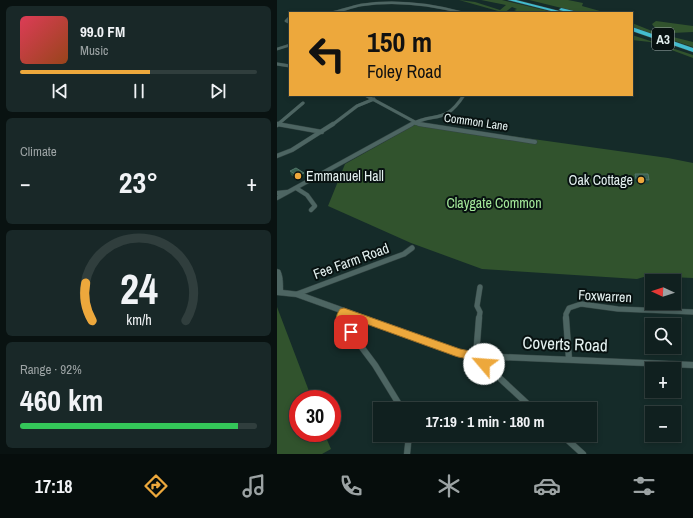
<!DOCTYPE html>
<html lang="en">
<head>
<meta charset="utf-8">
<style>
	body { margin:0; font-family:"Archivo Narrow",sans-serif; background:#192828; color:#f1f3f6; height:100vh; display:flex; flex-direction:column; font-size:15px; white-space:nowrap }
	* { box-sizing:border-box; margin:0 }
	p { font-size:13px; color:#9ca3a4 }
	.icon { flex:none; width:22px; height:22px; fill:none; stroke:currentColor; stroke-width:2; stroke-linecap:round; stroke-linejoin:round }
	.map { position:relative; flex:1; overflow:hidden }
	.side { display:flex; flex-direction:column; gap:6px; padding:6px; background:#091211; width:277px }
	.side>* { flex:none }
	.hud { position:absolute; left:12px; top:12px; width:344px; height:84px; border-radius:0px; box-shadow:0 2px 6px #0003,0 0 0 1px #303e3d; background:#eda83c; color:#111; overflow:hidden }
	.needle { width:26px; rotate:273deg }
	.tools { position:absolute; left:368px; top:274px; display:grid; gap:8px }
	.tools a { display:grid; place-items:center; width:36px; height:36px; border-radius:0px; background:#10201f; box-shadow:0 2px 6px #0003,0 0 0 1px #303e3d; font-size:20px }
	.speed { position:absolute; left:12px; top:390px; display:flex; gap:8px; font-size:20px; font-weight:700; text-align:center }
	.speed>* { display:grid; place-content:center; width:52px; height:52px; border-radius:50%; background:#10201f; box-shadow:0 2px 6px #0003,0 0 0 1px #303e3d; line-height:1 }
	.speed .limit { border:6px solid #d22; background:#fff; color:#111 }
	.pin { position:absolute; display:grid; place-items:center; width:34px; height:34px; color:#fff; margin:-17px; border-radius:8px; box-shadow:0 2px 6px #0006 }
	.me { position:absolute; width:44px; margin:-22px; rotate:297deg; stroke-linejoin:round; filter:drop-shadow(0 0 3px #0008) }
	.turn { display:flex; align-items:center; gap:14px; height:84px; padding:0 12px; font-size:18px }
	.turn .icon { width:52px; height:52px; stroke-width:2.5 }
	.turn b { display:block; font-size:28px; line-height:34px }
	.big { font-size:30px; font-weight:800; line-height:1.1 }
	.side .tile { flex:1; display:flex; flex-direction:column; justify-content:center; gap:6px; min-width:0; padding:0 14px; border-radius:6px; background:#192828 }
	.side .dial { align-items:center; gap:0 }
	.dial svg { height:104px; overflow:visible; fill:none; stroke:#303e3d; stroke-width:7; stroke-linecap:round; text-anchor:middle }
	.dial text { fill:#f1f3f6; stroke:none }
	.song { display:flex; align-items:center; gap:12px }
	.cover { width:48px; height:48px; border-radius:6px; background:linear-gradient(135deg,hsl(350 70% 55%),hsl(20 70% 35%)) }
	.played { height:4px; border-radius:2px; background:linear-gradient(90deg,#eda83c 55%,#303e3d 55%) }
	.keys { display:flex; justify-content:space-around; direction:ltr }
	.heat { display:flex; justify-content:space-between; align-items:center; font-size:22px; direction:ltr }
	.charge { height:6px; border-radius:3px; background:linear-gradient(90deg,#34c759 92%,#303e3d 0) }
	.trip { position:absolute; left:96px; top:402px; width:224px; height:40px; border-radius:0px; background:#10201f; box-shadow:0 2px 6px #0003,0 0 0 1px #303e3d; font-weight:800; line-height:40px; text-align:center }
	.tabs { display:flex; height:64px; justify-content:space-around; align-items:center; background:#060d0c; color:#9ca3a4 }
	.tabs .icon { width:28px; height:28px }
	.tabs .selected { color:#eda83c }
	.tabs b { font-size:18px; color:#f1f3f6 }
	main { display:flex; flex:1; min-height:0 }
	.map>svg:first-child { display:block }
</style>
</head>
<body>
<main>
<section class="side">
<div class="tile">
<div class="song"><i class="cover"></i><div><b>99.0 FM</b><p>Music</p></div></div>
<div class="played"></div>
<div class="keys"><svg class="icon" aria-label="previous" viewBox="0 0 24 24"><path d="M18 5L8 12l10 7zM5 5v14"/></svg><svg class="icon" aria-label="pause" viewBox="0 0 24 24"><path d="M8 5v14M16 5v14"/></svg><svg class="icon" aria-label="next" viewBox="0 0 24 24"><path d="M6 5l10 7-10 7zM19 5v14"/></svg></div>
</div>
<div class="tile"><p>Climate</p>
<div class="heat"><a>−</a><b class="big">23°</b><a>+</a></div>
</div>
<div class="tile dial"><svg viewBox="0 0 100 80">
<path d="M14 69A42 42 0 1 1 86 69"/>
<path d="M14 69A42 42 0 0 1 9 40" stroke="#eda83c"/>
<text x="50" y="56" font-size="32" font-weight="700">24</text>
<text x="50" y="72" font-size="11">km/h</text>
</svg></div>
<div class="tile"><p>Range · 92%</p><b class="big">460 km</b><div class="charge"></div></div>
</section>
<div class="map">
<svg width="416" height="454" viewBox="0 0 416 454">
	<rect width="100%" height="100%" fill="#152b29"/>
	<path fill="#31532d" d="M182 0 198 2 223 10 229 5 204 0H225L280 13H244L237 10 240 9 235 7 227 13H220L221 11Z
		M252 0H291L306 3 305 6 330 13H305Z
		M379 21 416 26V32L395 33 393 31C387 30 378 30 375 24Z
		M355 23 380 33 416 42V47L355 27Z
		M355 35 416 55V58L373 42 355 40Z
		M141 123 391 158 416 163V278L370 276 360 279 205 269 134 243 51 206 68 164Z
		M0 307 35 399H21V433H47L54 449 45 454H0Z"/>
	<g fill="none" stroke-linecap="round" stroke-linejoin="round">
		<g stroke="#334543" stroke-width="3">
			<path id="street-far4" d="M54 13C64 11 74 7 84 5 118 0 153 4 186 13
				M13 17 9 21 13 23
				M0 49 13 45"/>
		</g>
		<g stroke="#334543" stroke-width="3.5">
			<path id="street-far3" d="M0 64 13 66
				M88 95 138 122
				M136 123 148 125
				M0 124 5 125
				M0 125 26 103
				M55 125 80 106 97 99
				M133 125C158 111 167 126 187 95"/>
		</g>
		<g stroke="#334543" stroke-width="5">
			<path id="street-far2" d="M0 124 45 132
				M142 124 258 142
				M0 125 1 124
				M0 156 15 150 56 124
				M19 188 30 195 38 206 34 210
				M0 193 10 192
				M0 198 135 124"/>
		</g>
		<g stroke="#334543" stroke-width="6">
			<path id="street-far1" d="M20 294 127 254 135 248
				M65 319 67 311
				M202 319 203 312 200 306 203 287
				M289 319V314L292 308 304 304 341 309 416 312"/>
		</g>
		<g stroke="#334543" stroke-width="7">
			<path id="street" d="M65 318V321L98 365 125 409
				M289 318 292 359
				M199 356 416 365
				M199 356 256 409
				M199 356 202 318
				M285 435 306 454
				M130 454 132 435"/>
		</g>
		<g stroke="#334543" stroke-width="1">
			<path id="secondary" d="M0 269 3 270C6 276 6 283 6 290L23 292 184 350 202 354 204 356 202 358 199 359 183 356 19 297 0 295Z"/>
		</g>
		<g stroke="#334543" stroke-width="1">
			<path id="highway" d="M231 0H239L290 13H282Z
				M284 8 301 12V13H294L282 10Z
				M355 27 416 48V52L355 31Z"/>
		</g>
		<use href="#street-far4" stroke="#4d6562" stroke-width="2.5"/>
		<use href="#street-far3" stroke="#4d6562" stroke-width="3"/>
		<use href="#street-far2" stroke="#4d6562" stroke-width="4"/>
		<use href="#street-far1" stroke="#4d6562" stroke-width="5"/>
		<use href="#street" stroke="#4d6562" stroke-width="6"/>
		<use href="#secondary" fill="#4d6562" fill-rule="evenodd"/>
		<use href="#highway" fill="#43bcce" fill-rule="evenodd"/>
	</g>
	<path fill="#244f3e" d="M13 171 28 177 22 180 14 175Z
		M358 174 372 180V184L358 183 357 178Z"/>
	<path fill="#16392e" d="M27 173 28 177 22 180 21 176Z"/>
	<path fill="#396151" stroke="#54776a" d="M19 168 27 173 21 176 13 171Z
		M358 174H371L372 180 359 179Z"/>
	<path fill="#eda83c" stroke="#9a6d27" d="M67 308 183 349 203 353 213 364 211 367C202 370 201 363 194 360 190 358 183 358 178 356L70 317 71 320 79 332 77 335C69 337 57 324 60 315 60 314 63 309 63 309Z"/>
	<g fill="#eda83c" stroke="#081211" stroke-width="1.5">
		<circle cx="21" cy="176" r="4"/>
		<circle cx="364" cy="180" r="4"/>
	</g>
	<g text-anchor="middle" stroke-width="4" stroke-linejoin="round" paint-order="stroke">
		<g font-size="12" fill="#e4f1f0" stroke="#081211">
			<text transform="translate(199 122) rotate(8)" y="4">Common Lane</text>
		</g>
		<rect fill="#081211" stroke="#a2aead" stroke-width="1" x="375" y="28" width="22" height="22" rx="3"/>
		<g font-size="13" font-weight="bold" fill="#e4f1f0">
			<text x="386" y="44">A3</text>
		</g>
		<g font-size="14" fill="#e4f1f0" stroke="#081211" text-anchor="start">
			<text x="29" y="181">Emmanuel Hall</text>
			<text x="356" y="185" text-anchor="end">Oak Cottage</text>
		</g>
		<g font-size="14" fill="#a4e99a" stroke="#081211">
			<text x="217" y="208">Claygate Common</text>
		</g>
		<g font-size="14" fill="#e4f1f0" stroke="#081211">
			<text transform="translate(74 261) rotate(-20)" y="5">Fee Farm Road</text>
			<text transform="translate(328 296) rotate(3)" y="5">Foxwarren</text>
		</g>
		<g font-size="17" fill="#e4f1f0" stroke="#081211">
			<text transform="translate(288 344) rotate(2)" y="6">Coverts Road</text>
		</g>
	</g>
</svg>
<div class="tools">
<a><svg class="needle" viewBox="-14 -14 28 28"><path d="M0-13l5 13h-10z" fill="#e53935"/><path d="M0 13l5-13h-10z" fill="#9ca3a4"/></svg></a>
<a><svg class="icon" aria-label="search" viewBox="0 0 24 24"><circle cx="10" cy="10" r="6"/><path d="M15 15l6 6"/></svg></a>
<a>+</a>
<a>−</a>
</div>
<div class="speed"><div class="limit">30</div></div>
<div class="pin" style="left:74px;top:332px;background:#d93025"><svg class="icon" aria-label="arrive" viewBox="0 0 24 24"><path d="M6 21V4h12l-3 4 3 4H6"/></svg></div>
<svg class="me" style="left:207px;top:364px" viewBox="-20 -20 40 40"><circle r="19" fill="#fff"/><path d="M0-13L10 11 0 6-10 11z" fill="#eda83c"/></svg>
<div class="trip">17:19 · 1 min · 180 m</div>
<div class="hud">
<div class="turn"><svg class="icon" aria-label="left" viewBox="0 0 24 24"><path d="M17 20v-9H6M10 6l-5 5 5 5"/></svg><div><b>150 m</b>Foley Road</div></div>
</div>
</div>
</main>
<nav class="tabs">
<b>17:18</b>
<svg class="icon selected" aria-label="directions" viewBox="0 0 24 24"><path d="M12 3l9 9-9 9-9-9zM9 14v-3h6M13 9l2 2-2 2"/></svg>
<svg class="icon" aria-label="music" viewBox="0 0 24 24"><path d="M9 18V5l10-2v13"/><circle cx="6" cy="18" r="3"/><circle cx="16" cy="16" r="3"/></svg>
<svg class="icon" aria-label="phone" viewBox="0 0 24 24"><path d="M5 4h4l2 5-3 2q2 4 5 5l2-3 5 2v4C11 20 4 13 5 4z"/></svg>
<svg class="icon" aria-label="climate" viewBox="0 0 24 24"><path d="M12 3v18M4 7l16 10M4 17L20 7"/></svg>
<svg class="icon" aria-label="car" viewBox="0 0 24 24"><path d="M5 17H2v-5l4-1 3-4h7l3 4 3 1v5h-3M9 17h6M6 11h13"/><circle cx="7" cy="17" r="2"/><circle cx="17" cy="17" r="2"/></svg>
<svg class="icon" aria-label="filters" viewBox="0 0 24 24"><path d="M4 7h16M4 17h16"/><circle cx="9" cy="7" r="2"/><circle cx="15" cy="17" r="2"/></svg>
</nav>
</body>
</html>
